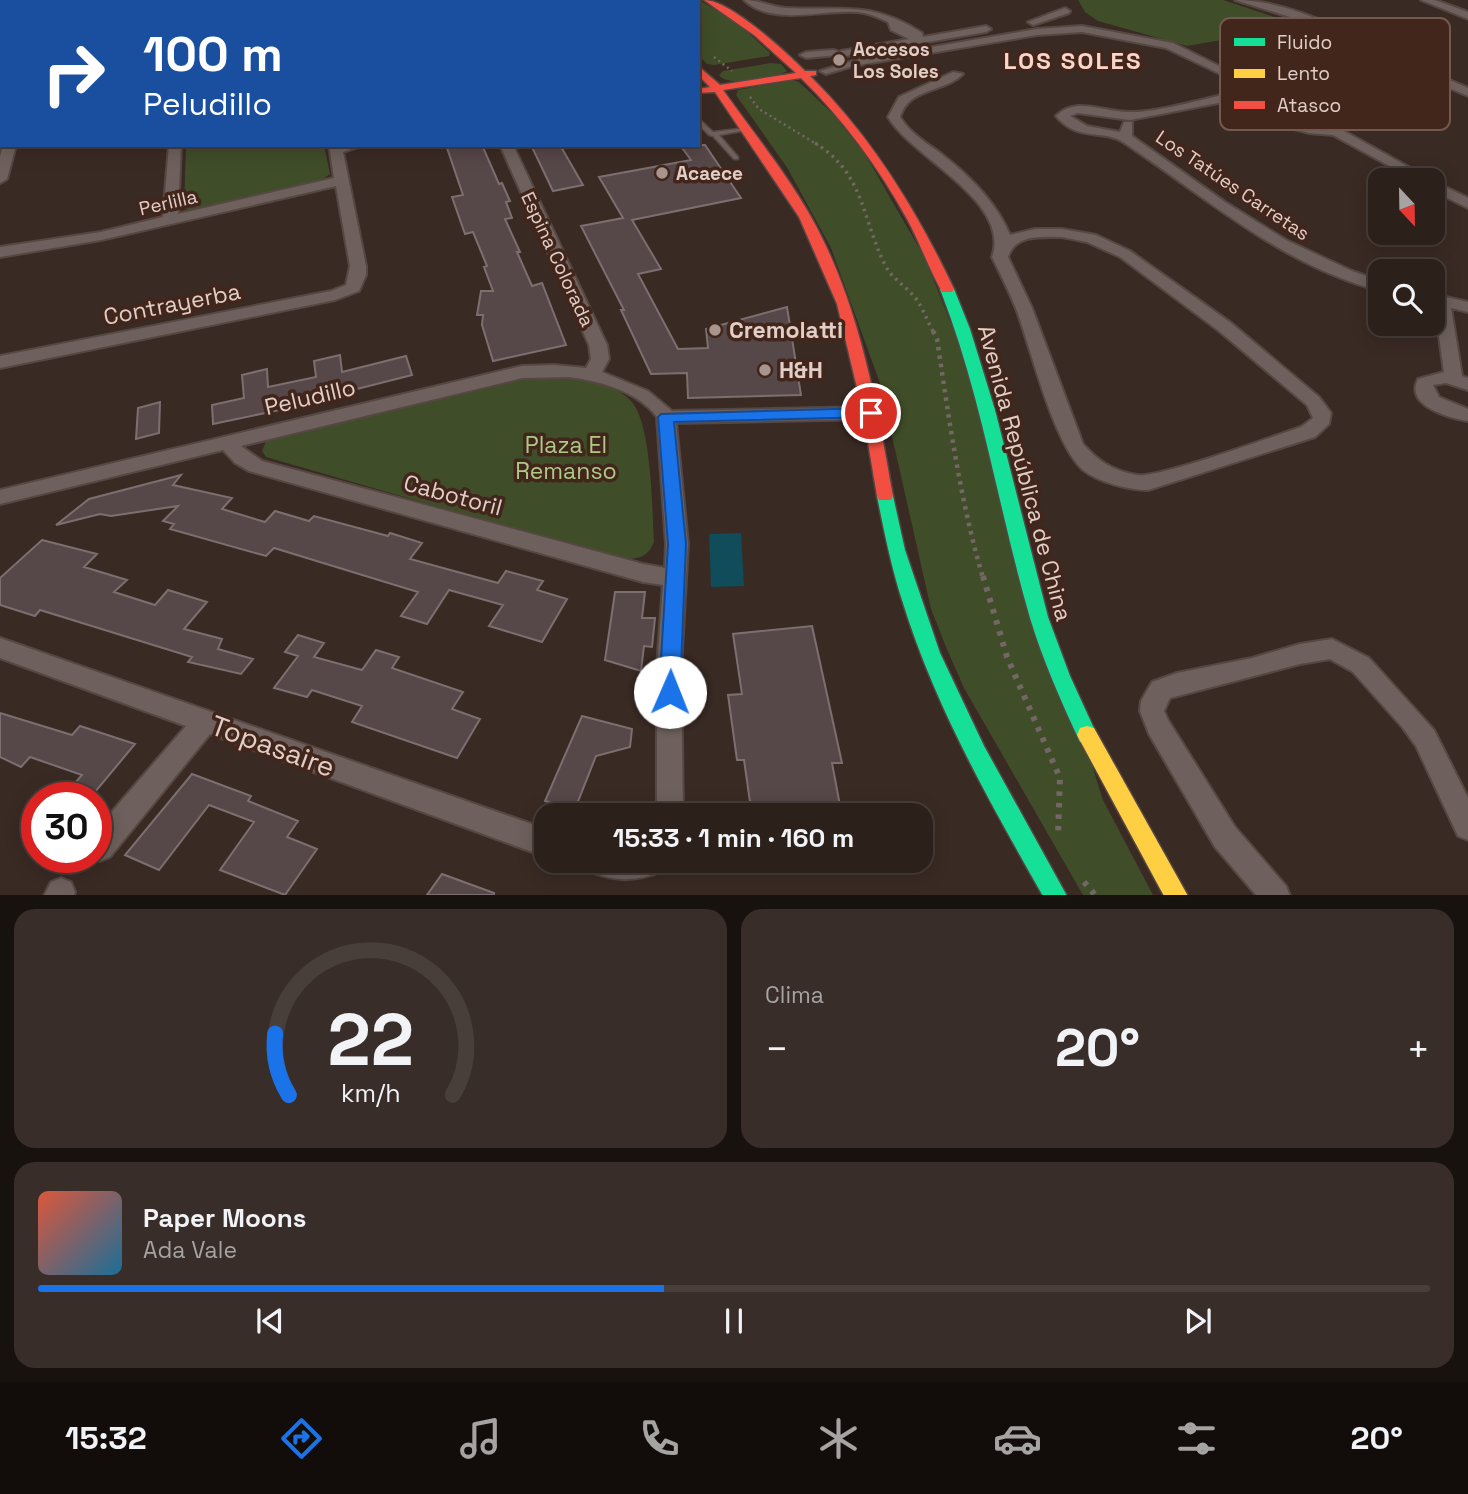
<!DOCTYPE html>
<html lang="es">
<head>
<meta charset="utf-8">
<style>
	body { margin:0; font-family:"Space Grotesk",sans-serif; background:#382d28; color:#f1f3f6; height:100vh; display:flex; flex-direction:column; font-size:26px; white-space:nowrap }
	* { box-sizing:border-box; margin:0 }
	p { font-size:23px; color:#a6a3a3 }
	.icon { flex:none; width:38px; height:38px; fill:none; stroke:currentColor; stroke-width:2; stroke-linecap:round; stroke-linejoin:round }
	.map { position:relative; height:895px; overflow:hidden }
	.panel { display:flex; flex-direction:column; gap:14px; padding:14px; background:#18120f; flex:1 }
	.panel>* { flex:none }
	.guide { position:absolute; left:0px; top:0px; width:700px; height:147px; box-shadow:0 4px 18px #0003,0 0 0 2px #483e3a; background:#1a4fa0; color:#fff; overflow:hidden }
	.needle { width:46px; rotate:158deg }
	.controls { position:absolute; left:1368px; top:168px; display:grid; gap:14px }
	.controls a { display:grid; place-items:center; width:77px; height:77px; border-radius:14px; background:#2c201b; box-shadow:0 4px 18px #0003,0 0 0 2px #483e3a; font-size:35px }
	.speed { position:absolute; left:21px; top:782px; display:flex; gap:14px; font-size:35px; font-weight:700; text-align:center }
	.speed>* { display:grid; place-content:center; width:91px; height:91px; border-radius:50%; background:#2c201b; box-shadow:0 4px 18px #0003,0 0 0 2px #483e3a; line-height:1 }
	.speed .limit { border:10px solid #d22; background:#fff; color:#111 }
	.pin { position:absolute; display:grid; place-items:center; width:60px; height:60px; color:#fff; margin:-30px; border:4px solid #fff; border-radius:50%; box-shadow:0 2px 7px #0007 }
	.me { position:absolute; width:77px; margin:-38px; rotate:1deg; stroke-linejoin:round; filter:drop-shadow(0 0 5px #0008) }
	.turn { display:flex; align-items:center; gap:24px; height:147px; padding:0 28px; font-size:32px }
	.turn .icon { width:91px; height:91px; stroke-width:2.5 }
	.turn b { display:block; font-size:49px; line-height:60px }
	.big { font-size:52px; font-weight:700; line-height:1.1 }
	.panel .widget { flex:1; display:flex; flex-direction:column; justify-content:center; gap:10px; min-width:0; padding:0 24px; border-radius:21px; background:#382d28 }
	.panel .dial { align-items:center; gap:0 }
	.dial svg { height:182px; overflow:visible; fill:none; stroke:#483e3a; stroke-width:7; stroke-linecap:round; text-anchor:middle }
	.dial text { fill:#f1f3f6; stroke:none }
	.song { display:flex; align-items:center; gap:21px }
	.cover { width:84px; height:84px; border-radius:10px; background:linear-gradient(135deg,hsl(10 70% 55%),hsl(200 70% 35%)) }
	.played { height:7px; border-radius:4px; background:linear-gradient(90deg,#1a73e8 45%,#483e3a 45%) }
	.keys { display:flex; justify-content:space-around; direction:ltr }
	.heat { display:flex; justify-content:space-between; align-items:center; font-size:38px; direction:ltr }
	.panel .tiles { flex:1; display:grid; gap:14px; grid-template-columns:1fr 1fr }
	.widget:last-child { grid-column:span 2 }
	.trip { position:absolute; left:534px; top:803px; width:399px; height:70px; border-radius:21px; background:#2c201b; box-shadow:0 4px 18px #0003,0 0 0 2px #483e3a; font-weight:700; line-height:70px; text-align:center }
	.dock { display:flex; height:112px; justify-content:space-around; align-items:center; background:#120d0b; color:#a6a3a3 }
	.dock .icon { width:49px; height:49px }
	.dock .selected { color:#1a73e8 }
	.dock b { font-size:32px; color:#f1f3f6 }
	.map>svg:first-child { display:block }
</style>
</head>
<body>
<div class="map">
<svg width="1468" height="896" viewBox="0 0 1468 896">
	<rect width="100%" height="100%" fill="#3a2a24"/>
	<path fill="#404d29" d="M625 0H699L738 23 770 53 769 56 714 65 707 64 698 55V2Z
		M1078 0H1223L1301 26 1187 46 1098 21 1085 12Z
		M771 63 781 64 787 71C773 79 729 88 719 75L723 71Z
		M791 80 799 82 834 115 865 154 925 258 956 336 1103 800 1153 895H1083L964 688 946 647 931 609 880 383 831 248 788 169 736 95 738 90Z
		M186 145H324L330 174 321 180 195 211 184 209Z
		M529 376C561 377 607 375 631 401 652 423 652 510 654 542 647 559 637 559 619 559L266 457 262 451 267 439Z"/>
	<path fill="#104c59" d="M741 533 744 586 711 587 709 534Z"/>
	<path fill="#564749" stroke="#7c6f70" stroke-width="2" d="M446 145H482L499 184 502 183 510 201 506 202 512 218 505 219 520 252H517L532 286 542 283 566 345 493 361 482 325 483 315H477L481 291H493L484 267 487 266 473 232 465 234 452 197 463 195Z
		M531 145H560L583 185 553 191Z
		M680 145H705L741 198 632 220 661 269 638 274 678 349 708 348 706 329 787 307 801 395 688 398 687 373 651 374 621 310H624L581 226 623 218 599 177 691 160Z
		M340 355 342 372 406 356 412 375 345 392 346 396 213 424 212 405 244 398 242 375 267 369 268 387 316 377 314 361Z
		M160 402 159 433 136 439 138 408Z
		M181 475 173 485 232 498 222 509 265 522 275 511 309 521 314 516 388 536 390 533 422 543 410 559 498 583 506 571 543 581 537 590 567 599 542 642 489 626 503 605 449 590 427 624 401 616 418 592 274 548 266 556 170 529 174 524 163 521 178 506 111 516 100 514 56 525 89 499Z
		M42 540 97 554 84 567 127 580 114 592 155 605 168 590 207 602 184 629 222 639 218 649 253 659 241 674 188 662 192 657 40 610 35 616 0 605V578Z
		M615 592H645L642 618H655L652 647 644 646 641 671 605 660Z
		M812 626 842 763H832L842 816H752L744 760H737L728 695 742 694 733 634Z
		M298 635 324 643 314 657 362 670 376 650 399 657 392 668 463 692 452 709 480 719 457 758 352 722 362 706 312 690 307 697 274 688 298 656 285 652Z
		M0 713 72 735 80 726 135 744 90 798H62L82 775 30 757 21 767 0 757Z
		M582 716 632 729 630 747 596 756 575 809 545 801Z
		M192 774 251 796 248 801 298 821 287 837 317 849 285 895 220 870 254 822 209 805 159 870 125 855Z
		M442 874 494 893V895H427Z"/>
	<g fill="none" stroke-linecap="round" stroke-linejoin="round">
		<g stroke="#564743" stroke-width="3">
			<path id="lane" d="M698 118 713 132 747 128V130L719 135 738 157V159H734L713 136 709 135 698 124Z"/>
		</g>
		<g stroke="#564743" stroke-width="4">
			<path id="street" d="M91 0H114L90 2Z
				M149 0H159V2H149Z
				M279 0H289V2H279Z
				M744 0C759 0 771 7 786 8 842 11 871 0 922 33L923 37 986 26 991 29 986 32 845 56 841 55V51L909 39 891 30 888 22C878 17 868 13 857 12 821 9 773 27 744 0Z
				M1235 0C1290 0 1346 32 1395 55L1404 63 1401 69 1438 75 1468 88V96L1431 80 1378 72 1288 90 1335 113 1343 124 1342 130 1432 180H1415L1333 135 1309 133 1291 128 1239 99 1130 120 1078 113 1070 116 1087 126 1120 132 1124 122H1132V136L1225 202 1286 240 1352 271 1381 281V291C1282 266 1206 197 1123 142 1103 129 1077 142 1056 116 1075 96 1104 112 1129 112 1155 113 1203 99 1231 93V88C1235 88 1239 90 1243 91 1253 92 1265 86 1272 82L1278 84 1378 66 1390 67 1392 64 1303 21ZM1275 92 1327 119 1330 127 1300 122 1252 96Z
				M1421 0H1435L1468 12V19Z
				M1065 8 1070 11 1069 13 1033 25 1028 22Z
				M0 10H2V16H0Z
				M1082 26 1173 43 1241 77 1231 79 1166 48 1082 32 1037 35 853 66 826 74 820 71 856 60 1037 29Z
				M833 50 837 51V55L806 58 800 55 806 52Z
				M953 72 963 74C944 93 909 87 900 117 911 135 929 144 944 156 971 177 997 204 1010 235L1035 229H1062L1096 235 1130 251 1231 323 1319 397 1331 413 1329 424 1315 437 1148 490C1129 490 1097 482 1082 469 1053 441 1032 352 1017 311 1010 293 1001 275 992 257 1012 201 912 158 888 117L899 97ZM1062 237 1087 242 1120 257 1219 331 1307 405 1313 418 1301 427C1274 436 1157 479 1137 475 1113 471 1098 461 1083 444L1032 308 1008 257C1015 234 1042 237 1062 237Z
				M3 145H16L7 179 0 183V157Z
				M169 145H181L178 214 334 178 329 145H363L343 152 366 266V275L359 291 335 300 0 368V356L331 291 346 285 350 266 336 186 101 240 0 257V247L101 232 163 217Z
				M500 145H513L607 345 609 359 602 372 648 391 672 411 871 407 878 409 880 413 878 417 871 419 676 423 688 544 681 667 683 816H657V667L663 585 643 582 249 471 235 463 223 450 0 504V490L522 366 554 365 586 368 591 359 589 345ZM569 377C599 381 638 391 657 417L666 544 665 568 643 564 262 461 241 446 522 378Z
				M1433 181 1468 198V208L1433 191Z
				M1433 294 1468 302V312L1451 308 1462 376 1468 378V390L1446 383 1433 385 1439 397 1468 409V421C1450 418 1404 406 1418 379L1444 372Z
				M0 638 546 829V857L210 734 110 857 100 861 92 858H96V830L186 726 0 658Z
				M1332 639 1369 658 1434 730 1468 798V840L1458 836 1416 746 1403 728 1353 672 1330 659 1300 664 1170 698 1164 711 1168 720 1235 827 1286 886 1290 896H1257L1215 847 1149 734 1140 711 1141 701 1152 682 1177 673 1252 658 1300 644Z
				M584 861H667L663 871C635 882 616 882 588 871Z
				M61 878 71 882 75 892 74 896H44L51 882Z"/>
		</g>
		<g stroke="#564743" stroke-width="3">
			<path id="fast" d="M947 285 954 289 970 329 995 410 1048 617 1070 676 1097 735 1094 742 1087 744 1080 742C1061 701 1043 661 1030 618 998 508 982 396 940 289Z
				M885 490 891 492 893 496 905 550 940 653 984 746 1067 896H1043C989 801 934 704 902 600 891 566 884 531 877 496L879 492Z"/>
		</g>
		<g stroke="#564743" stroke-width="3">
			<path id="slow" d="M1087 726 1094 728 1188 896H1164L1077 735 1080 728Z"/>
		</g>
		<g stroke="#564743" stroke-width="3">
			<path id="jam" d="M612 0H621L623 2H613Z
				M704 0C730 0 786 52 805 71H816V75L810 76C872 137 917 211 954 289L952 292H942C929 269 920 243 907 219 879 168 843 119 801 78L723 90C752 131 787 174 811 217 859 302 876 401 893 496L891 500H879L877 496 863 413 837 304 799 217 715 92 698 93V89L710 87 698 75V66L720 85 796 73 754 35Z"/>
		</g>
		<path stroke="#736764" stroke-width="2.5" stroke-dasharray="2 3.5" stroke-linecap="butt" d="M714 57 732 71
			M750 97 759 109 818 145"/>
		<path stroke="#736764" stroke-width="3.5" stroke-dasharray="2.5 4.5" stroke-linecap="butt" d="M815 143C864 173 862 218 884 263 891 278 903 284 913 295 922 305 927 321 934 333"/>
		<path stroke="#736764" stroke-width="4.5" stroke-dasharray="3.5 5" stroke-linecap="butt" d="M933 331 937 339C949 419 960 500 983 578"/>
		<path stroke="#736764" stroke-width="6" stroke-dasharray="4.5 7" stroke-linecap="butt" d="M983 576 1007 657 1060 778 1058 835
			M1084 882 1096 896"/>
		<use href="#lane" fill="#6e615d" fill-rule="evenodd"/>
		<use href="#street" fill="#6e615d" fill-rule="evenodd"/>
		<use href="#fast" fill="#16e098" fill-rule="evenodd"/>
		<use href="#slow" fill="#ffcf43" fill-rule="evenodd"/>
		<use href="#jam" fill="#f24e42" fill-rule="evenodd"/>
	</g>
	<path fill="#1a73e8" stroke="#114b97" stroke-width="2" d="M871 408 876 409 878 413 876 417 674 422 686 544 680 692 677 698 670 701 662 698 659 692 668 544 658 417 661 414Z"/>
	<g fill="#a7958e" stroke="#42261c" stroke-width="2.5">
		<circle cx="839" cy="60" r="7"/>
		<circle cx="662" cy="173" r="7"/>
		<circle cx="715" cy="330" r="7"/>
		<circle cx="765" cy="370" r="7"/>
	</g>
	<g text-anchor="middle" stroke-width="7" stroke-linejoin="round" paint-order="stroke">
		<g font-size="19" font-weight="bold" fill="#e1cec7" stroke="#42261c" text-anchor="start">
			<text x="853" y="56">Accesos<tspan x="853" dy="22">Los Soles</tspan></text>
			<text x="676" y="180">Acaece</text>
		</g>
		<g font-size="19" fill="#e1cec7" stroke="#42261c">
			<text transform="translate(1233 185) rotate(34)" y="7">Los Tatúes Carretas</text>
			<text transform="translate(168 202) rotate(-13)" y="7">Perlilla</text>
			<text transform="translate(558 259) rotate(65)" y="7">Espina Colorada</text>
		</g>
		<g font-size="23" fill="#e1cec7" stroke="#42261c">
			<text transform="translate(172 304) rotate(-11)" y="8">Contrayerba</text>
			<text transform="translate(310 397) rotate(-13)" y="8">Peludillo</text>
			<text transform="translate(1025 473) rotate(75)" y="8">Avenida República de China</text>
			<text transform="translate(453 495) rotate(15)" y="8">Cabotoril</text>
		</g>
		<g font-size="23" font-weight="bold" fill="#e1cec7" stroke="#42261c" text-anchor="start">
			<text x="729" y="338">Cremolatti</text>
			<text x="779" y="378">H&amp;H</text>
		</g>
		<g font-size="23" fill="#adca87" stroke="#42261c">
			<text x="566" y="453">Plaza El<tspan x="566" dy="26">Remanso</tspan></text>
		</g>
		<g font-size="24" font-weight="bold" letter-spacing="2" fill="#fbd5c8" stroke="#42261c">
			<text x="1073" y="69">LOS SOLES</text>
		</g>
		<g font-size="28" fill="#e1cec7" stroke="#42261c">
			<text transform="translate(273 746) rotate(20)" y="10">Topasaire</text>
		</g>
	</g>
	<rect x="1220" y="18" width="230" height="112" rx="10" fill="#42261c" stroke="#72584f" stroke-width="2"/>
	<rect x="1234" y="38" width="31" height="8" fill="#16e098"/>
	<rect x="1234" y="69" width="31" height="9" fill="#ffcf43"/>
	<rect x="1234" y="101" width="31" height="8" fill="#f24e42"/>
	<g font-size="19" fill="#e1cec7">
		<text x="1277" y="49">Fluido</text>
		<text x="1277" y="80">Lento</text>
		<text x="1277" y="112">Atasco</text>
	</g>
</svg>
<div class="controls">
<a><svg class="needle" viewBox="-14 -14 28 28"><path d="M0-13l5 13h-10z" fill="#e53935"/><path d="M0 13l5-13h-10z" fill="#a6a3a3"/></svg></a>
<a><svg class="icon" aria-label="search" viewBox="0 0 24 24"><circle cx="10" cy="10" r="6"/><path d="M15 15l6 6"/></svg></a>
</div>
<div class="speed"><div class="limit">30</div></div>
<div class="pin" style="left:871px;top:413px;background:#d93025"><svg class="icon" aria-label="arrive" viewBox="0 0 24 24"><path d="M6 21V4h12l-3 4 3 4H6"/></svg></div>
<svg class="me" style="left:670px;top:692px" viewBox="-20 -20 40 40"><circle r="19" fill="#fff"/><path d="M0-13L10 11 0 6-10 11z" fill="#1a73e8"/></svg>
<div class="trip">15:33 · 1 min · 160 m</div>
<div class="guide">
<div class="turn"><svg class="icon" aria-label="right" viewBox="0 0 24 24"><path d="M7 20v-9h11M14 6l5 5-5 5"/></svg><div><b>100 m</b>Peludillo</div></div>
</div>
</div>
<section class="panel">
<div class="tiles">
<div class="widget dial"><svg viewBox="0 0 100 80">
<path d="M14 69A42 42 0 1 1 86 69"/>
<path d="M14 69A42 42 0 0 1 8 42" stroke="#1a73e8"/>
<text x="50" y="56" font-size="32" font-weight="700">22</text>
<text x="50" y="72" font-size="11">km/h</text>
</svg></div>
<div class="widget"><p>Clima</p>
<div class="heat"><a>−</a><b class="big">20°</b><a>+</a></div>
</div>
<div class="widget">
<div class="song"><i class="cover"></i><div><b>Paper Moons</b><p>Ada Vale</p></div></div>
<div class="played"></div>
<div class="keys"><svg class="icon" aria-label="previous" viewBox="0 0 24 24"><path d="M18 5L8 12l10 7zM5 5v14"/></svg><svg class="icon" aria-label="pause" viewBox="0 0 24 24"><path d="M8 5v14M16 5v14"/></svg><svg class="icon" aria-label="next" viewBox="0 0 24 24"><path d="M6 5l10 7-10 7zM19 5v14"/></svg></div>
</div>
</div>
</section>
<nav class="dock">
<b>15:32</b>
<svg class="icon selected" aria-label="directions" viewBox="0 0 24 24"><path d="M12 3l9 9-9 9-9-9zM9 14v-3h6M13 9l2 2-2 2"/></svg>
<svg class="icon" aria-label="music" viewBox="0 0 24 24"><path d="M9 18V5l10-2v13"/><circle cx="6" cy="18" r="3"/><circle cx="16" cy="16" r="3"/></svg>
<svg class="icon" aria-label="phone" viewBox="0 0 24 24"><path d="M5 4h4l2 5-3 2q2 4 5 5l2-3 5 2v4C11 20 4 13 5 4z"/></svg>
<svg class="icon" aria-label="climate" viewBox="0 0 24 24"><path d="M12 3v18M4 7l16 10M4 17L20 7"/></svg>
<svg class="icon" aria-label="car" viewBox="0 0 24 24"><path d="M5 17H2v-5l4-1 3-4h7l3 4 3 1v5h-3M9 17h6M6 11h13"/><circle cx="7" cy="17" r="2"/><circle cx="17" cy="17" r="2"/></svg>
<svg class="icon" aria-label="filters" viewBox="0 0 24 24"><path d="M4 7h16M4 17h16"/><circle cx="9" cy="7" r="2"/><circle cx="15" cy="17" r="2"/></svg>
<b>20°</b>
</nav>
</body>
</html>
